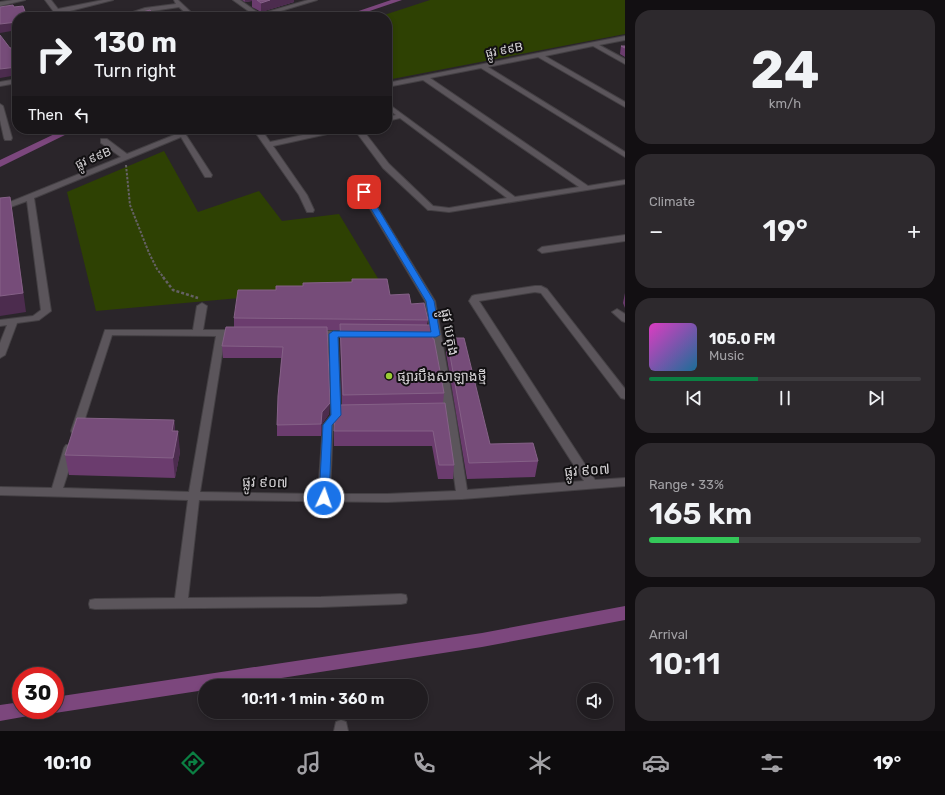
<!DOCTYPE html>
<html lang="en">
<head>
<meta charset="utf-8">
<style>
	body { margin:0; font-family:Rubik,"Noto Sans Khmer",sans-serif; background:#2d292d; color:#f1f3f6; height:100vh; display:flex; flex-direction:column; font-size:15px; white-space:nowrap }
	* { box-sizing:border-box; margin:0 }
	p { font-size:13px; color:#a2a1a5 }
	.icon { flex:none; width:22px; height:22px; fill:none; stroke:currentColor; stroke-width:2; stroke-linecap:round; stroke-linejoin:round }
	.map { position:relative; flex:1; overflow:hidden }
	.sheet { display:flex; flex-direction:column; gap:10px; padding:10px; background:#120f12; width:320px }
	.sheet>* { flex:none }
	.banner { position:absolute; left:12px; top:12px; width:380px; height:122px; border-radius:16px; box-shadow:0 2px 6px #0003,0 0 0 1px #3d3a3e; background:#201c20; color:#f1f3f6; overflow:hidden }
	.controls { position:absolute; left:577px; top:683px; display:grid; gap:8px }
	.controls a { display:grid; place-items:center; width:36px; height:36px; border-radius:50%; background:#201c20; box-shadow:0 2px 6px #0003,0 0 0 1px #3d3a3e; font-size:20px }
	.speed { position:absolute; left:12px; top:667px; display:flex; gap:8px; font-size:20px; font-weight:700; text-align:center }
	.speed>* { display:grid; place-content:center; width:52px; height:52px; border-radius:50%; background:#201c20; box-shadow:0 2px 6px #0003,0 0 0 1px #3d3a3e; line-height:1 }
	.speed .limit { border:6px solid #d22; background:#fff; color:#111 }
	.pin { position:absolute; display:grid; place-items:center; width:34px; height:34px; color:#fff; margin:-17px; border-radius:8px; box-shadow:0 2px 6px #0006 }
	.me { position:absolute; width:44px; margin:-22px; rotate:3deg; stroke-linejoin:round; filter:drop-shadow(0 0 3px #0008) }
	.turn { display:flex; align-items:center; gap:14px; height:84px; padding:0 16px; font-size:18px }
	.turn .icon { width:52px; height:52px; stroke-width:2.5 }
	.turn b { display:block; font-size:28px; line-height:34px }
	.then { display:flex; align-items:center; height:38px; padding:0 16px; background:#0003; gap:8px; font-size:15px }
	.big { font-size:30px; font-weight:600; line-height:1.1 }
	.sheet .tile { flex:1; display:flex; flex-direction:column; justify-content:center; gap:6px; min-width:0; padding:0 14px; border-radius:16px; background:#2d292d }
	.sheet .dial { align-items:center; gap:0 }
	.dial b { font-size:52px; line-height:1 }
	.song { display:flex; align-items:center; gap:12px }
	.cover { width:48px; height:48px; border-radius:6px; background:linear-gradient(135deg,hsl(310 70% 55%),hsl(200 70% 35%)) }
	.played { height:4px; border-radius:2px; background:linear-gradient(90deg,#0b8043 40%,#3d3a3e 40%) }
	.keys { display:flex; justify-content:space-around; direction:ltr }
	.heat { display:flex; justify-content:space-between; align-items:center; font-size:22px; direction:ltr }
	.charge { height:6px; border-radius:3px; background:linear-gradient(90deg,#34c759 33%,#3d3a3e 0) }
	.trip { position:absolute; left:198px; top:679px; width:230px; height:40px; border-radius:20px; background:#201c20; box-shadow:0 2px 6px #0003,0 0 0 1px #3d3a3e; font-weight:600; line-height:40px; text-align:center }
	.dock { display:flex; height:64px; justify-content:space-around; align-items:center; background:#0d0b0d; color:#a2a1a5 }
	.dock .icon { width:28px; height:28px }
	.dock .selected { color:#0b8043 }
	.dock b { font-size:18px; color:#f1f3f6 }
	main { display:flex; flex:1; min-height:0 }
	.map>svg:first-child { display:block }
</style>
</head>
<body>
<main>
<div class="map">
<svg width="625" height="731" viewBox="0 0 625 731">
	<rect width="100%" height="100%" fill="#2a252a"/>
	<path fill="#2e4103" d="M430 0H625V34L387 80V17H378Z
		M164 151 198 212 259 191 282 221 339 214 382 285 96 311 67 192Z"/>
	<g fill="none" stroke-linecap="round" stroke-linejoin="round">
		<path fill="#7c477d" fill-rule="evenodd" d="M391 0H402L352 17H341Z
			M65 129H77L0 167V160Z
			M625 606V620L482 647 229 686H205V690L55 713 48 710H55V697L482 633Z
			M21 702V710H30L28 716 0 721V705Z"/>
		<g stroke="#444044" stroke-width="2">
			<path id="minor" d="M13 0H25L0 6V2Z
				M45 0H51L58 9 103 0H113L66 12 70 17H64L60 13 54 12Z
				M174 0H178L196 17H190L179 7 146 12 127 17H118L145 8 176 4Z
				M233 0H240L260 14 308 0H317L261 17H252L254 15Z
				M625 36V40L599 45 625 59V64L593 46 545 56 625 102V107L538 57 488 67 625 152V157L481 68 430 78 588 186 625 180V184L449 212 431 210H428L383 168 354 129H362L389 164 433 206 449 208 507 198 400 118 387 121V117L396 115 387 108V103L515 197 579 187 423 80 387 87V83Z
				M17 79V83L0 86V82Z
				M0 104 3 106 12 138 11 140H5L4 138 0 120Z
				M189 129H199L186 135 212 175 211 177H205L181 137 34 198 51 311 39 320 17 323 5 355 0 358V343L7 325 0 326V320L33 316 41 310 27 201 0 211V206L121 157 101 143V139H107L127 154Z
				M253 129H261L270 142 331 129H345L341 131 273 146 307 195 314 210 313 212H307L299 195Z
				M361 190H364L368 192 435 301 455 413 467 490 584 481 469 301 472 296 475 295 535 286H541L547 289 625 389V399L621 398 541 293 535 292 479 301 595 480 625 478V486L462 499 387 502 199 500 188 598 321 597 401 594 406 595 407 599 406 603 401 604 321 607 95 609 90 608 89 604 90 600 95 599 175 598 188 500 0 495V487L52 488 64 448 66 445H74L76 448 63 488 189 492 216 336 112 335 81 431 80 433H72L71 431 105 330H193L197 306 202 303 207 306 203 330H238L243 333 238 336H225L200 492 318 494 323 425 331 415 328 337 311 336 309 334 314 331H352L357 334 352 337H338L341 415 333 425 330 494H387L456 491 445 413 425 301 360 192Z
				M625 235V241L542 253 538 250 542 247Z
				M617 309 625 314V322L622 321 612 312Z
				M341 720 346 722 348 731H334L336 722Z"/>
		</g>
		<path stroke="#656165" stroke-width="2" stroke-dasharray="2.5 1.5" stroke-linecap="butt" d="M126 165 130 205 149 253 157 269 164 278"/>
		<path stroke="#656165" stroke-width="2.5" stroke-dasharray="3 2" stroke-linecap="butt" d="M163 277 173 290 198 298"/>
		<use href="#minor" fill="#5b555b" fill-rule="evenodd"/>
	</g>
	<path fill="#6b3c6e" d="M242 0H294V2L261 12 252 7V1L245 2Z
		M621 46H625V57L620 54Z
		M352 279 411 304 428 320 427 325 444 393 443 403 454 465 453 479H438L432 446H334V431L342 405 340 330H327L329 414 322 424 321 436H277V425L281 358H223L222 346 234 327V318L276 290 303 286 352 282Z
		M625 293V308L623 303Z
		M447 338 490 444 538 461 535 477 467 479 446 353Z
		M174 420 175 431 180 452 175 478 69 475 65 455Z"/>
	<path fill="#4c2c4e" d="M245 0H252V1L245 2Z
		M270 0H294V2L261 12V3Z
		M17 22V30L0 33V24Z
		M17 67V75L0 78V69Z
		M10 197 13 215 26 312 0 316V296Z
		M330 403 329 414 322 424 321 436V424L322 412Z
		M174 420 176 440 172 431Z
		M178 431 180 452 175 478 173 458Z"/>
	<path fill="#764c79" stroke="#856187" d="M257 0H270L261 3Z
		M13 5 14 7 23 6 27 17H17V22L0 24V7Z
		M150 10 156 17H125Z
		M0 35 10 48 17 47V67L0 69Z
		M621 46H625V48Z
		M10 197 23 293 0 296V198Z
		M352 279H387L390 295 409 294 411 304 424 303 428 320 234 318 238 290H276V286H303V283L352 282Z
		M340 324 430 325 433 339H434L444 393 343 395Z
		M226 327H327L330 403 322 412 321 424 277 425 278 396 283 347 222 346Z
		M447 338H464L490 444 533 443 538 461 469 463Z
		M445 403 454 465H439L433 431H334L335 411 340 405Z
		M77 418 174 420 172 431H178L173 458 65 455Z"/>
	<path fill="#1a73e8" stroke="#114b97" d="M364 189 368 192 434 301 440 335 436 337H338L341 415 332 425 329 498 328 501H320L319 498 323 425 331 415 329 334 333 331 431 332 426 301 361 192Z"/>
	<circle fill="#9acb34" stroke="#110f11" stroke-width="1.5" cx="389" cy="376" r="4"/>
	<g text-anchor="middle" stroke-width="4" stroke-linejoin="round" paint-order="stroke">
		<g font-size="12" fill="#d3d0d3" stroke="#110f11">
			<text transform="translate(504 50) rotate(-11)" y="4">ផ្លូវ ៩៩B</text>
			<text transform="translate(93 158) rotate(-23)" y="4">ផ្លូវ ៩៩B</text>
		</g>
		<g font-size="14" fill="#d3d0d3" stroke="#110f11">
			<text transform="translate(450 332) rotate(80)" y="5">ផ្លូវ បេតុង</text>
			<text transform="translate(587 470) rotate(-4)" y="5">ផ្លូវ ៩០៧</text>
			<text transform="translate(265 482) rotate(1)" y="5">ផ្លូវ ៩០៧</text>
		</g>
		<g font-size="14" fill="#d3d0d3" stroke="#110f11" text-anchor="start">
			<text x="397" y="381">ផ្សារបឹងសាឡាងថ្មី</text>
		</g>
	</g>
</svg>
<div class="controls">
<a><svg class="icon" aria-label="sound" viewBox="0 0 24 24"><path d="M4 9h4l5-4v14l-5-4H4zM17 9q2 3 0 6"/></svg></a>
</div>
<div class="speed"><div class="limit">30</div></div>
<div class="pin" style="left:364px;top:192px;background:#d93025"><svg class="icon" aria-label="arrive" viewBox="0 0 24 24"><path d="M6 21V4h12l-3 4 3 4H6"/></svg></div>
<svg class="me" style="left:324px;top:498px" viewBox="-20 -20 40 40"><circle r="17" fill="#1a73e8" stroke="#fff" stroke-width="3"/><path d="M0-11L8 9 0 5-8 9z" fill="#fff"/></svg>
<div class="trip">10:11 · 1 min · 360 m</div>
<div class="banner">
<div class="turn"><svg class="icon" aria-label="right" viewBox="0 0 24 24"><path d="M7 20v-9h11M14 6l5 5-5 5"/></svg><div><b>130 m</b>Turn right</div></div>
<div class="then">Then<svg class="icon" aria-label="left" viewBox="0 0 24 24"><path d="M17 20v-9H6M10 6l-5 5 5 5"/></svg></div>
</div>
</div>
<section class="sheet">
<div class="tile dial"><b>24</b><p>km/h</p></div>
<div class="tile"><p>Climate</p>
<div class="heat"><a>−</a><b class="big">19°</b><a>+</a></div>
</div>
<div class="tile">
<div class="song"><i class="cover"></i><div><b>105.0 FM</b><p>Music</p></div></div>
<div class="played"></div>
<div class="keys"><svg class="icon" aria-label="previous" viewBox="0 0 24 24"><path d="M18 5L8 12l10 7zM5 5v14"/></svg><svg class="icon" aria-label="pause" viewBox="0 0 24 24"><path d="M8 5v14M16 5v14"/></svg><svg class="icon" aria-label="next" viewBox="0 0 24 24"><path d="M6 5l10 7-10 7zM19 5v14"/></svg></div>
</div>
<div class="tile"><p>Range · 33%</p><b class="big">165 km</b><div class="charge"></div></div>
<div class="tile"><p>Arrival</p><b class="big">10:11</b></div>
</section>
</main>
<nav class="dock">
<b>10:10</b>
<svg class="icon selected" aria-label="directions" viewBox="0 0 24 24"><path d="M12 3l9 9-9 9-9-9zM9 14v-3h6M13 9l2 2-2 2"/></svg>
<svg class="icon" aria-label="music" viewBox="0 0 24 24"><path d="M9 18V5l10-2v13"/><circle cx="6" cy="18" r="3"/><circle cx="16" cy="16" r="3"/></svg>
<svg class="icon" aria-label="phone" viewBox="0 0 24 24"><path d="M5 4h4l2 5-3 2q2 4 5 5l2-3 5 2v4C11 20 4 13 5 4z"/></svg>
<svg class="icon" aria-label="climate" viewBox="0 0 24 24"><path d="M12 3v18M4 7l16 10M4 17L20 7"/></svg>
<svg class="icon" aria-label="car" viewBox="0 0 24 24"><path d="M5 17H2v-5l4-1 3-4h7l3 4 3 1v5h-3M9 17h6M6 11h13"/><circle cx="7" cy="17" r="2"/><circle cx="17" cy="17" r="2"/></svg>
<svg class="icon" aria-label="filters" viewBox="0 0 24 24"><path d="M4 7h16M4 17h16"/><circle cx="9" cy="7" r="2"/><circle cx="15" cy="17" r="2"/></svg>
<b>19°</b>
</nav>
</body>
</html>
